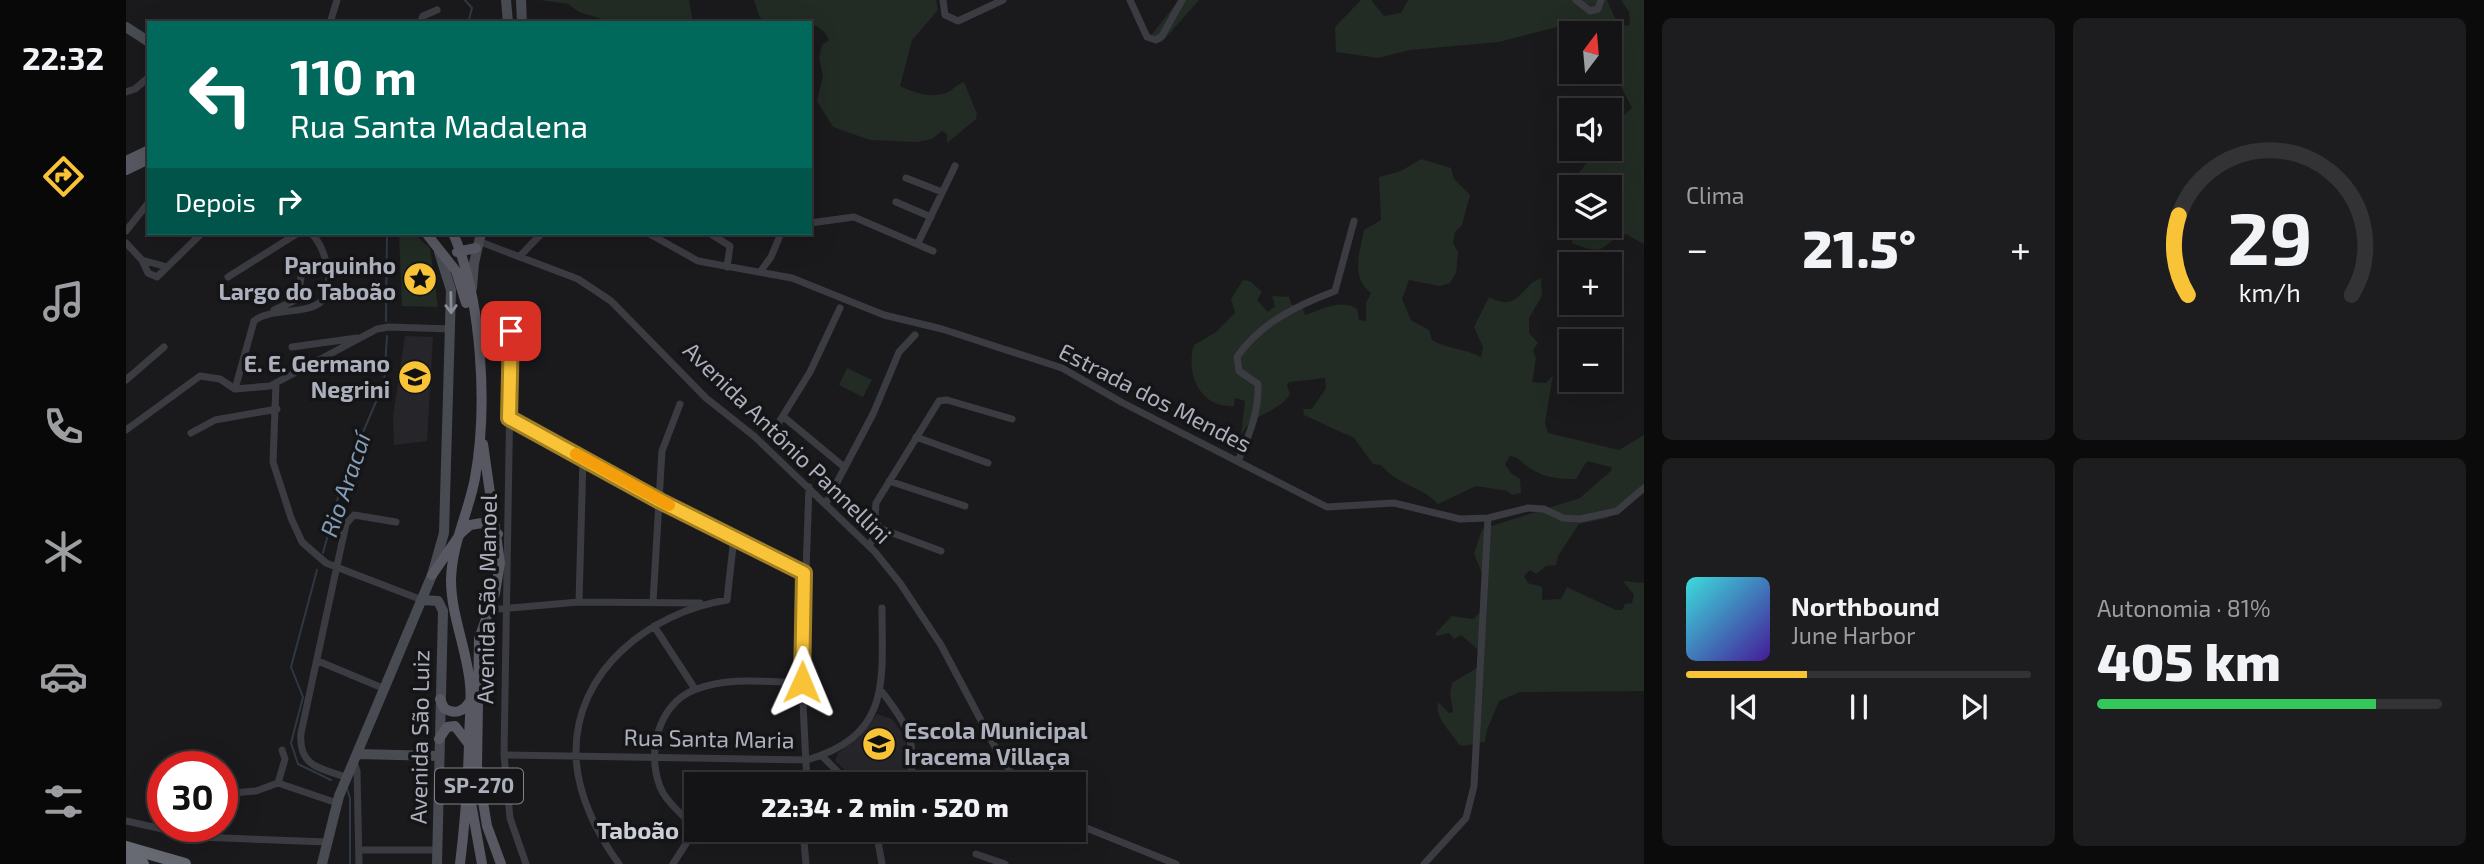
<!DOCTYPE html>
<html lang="pt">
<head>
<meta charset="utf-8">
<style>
	body { margin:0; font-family:"Exo 2",sans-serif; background:#1d1d1f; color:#f1f3f6; height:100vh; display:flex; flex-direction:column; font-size:26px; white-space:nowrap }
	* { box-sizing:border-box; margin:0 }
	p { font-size:23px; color:#9d9ea1 }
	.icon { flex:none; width:38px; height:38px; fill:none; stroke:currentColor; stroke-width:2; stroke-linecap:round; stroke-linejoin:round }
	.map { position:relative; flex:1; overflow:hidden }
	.details { display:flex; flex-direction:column; gap:18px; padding:18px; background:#0b0b0c; width:840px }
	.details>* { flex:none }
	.guide { position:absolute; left:21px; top:21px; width:665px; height:214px; border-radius:0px; box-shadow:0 7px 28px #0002,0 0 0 2px #333335; background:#00695c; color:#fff; overflow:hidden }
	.needle { width:46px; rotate:16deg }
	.tools { position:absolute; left:1433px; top:21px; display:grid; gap:14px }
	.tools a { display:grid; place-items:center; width:63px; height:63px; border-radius:0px; background:#141416; box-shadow:0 7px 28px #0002,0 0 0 2px #333335; font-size:35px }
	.speed { position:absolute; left:21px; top:751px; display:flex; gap:14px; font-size:35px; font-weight:700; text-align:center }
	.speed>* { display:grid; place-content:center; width:91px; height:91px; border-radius:50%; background:#141416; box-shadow:0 7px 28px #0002,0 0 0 2px #333335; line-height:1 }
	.speed .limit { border:10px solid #d22; background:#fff; color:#111 }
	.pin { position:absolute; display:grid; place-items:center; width:60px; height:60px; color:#fff; margin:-30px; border-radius:14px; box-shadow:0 4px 10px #0006 }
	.me { position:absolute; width:77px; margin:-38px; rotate:1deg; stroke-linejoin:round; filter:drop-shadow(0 0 5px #0008) }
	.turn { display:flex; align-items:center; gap:24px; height:147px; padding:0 28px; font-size:32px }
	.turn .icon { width:91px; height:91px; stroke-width:2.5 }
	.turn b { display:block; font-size:49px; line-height:60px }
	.then { display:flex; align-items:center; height:66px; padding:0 28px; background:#0003; gap:14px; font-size:26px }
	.big { font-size:52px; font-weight:800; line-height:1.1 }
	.details .card { flex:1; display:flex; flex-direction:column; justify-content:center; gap:10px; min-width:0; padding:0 24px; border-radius:10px; background:#1d1d1f }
	.details .dial { align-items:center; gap:0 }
	.dial svg { height:182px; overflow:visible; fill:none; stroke:#333335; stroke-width:7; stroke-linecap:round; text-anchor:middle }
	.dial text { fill:#f1f3f6; stroke:none }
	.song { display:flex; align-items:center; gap:21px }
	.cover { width:84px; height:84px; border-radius:10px; background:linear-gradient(135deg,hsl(180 70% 55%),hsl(260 70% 35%)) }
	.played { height:7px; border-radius:4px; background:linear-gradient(90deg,#f8c337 35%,#333335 35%) }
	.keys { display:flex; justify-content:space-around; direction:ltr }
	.heat { display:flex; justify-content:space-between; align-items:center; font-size:38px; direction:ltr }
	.charge { height:10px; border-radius:5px; background:linear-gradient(90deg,#34c759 81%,#333335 0) }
	.details .tiles { flex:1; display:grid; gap:18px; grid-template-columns:repeat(2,1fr) }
	.trip { position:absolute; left:558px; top:772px; width:402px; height:70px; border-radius:0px; background:#141416; box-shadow:0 7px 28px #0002,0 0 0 2px #333335; font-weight:800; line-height:70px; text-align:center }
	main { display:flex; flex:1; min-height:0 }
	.tab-bar { display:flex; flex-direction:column; width:126px; justify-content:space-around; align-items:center; background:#080809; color:#9d9ea1 }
	.tab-bar .icon { width:49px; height:49px }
	.tab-bar .on { color:#f8c337 }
	.tab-bar b { font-size:32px; color:#f1f3f6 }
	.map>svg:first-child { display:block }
</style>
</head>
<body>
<main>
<nav class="tab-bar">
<b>22:32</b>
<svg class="icon on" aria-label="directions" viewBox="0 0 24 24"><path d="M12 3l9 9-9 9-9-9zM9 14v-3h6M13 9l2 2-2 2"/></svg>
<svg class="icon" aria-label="music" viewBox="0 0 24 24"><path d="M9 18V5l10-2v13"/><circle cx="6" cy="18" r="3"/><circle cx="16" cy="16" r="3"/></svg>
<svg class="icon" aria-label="phone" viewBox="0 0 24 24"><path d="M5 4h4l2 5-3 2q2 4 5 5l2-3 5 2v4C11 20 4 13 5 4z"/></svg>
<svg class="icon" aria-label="climate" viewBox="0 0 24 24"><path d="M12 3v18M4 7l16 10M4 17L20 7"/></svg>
<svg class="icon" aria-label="car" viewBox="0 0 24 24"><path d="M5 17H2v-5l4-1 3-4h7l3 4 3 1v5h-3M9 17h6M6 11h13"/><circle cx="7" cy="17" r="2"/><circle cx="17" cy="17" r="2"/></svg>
<svg class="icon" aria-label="filters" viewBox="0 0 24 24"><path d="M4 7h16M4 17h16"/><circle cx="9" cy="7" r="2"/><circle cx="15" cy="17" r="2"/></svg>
</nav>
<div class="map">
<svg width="1518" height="864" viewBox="0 0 1518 864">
	<rect width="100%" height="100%" fill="#1a1a1d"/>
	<path fill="#26262a" d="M279 336 307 337 301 441 268 445 267 416Z
		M751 714 766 719 779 737 784 762 781 784H734L709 761 712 753 733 737Z"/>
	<path fill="#222b24" d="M414 0H563L567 23H489L453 12 442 4Z
		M628 0H810L812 10 786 40 774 86C789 93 808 100 824 91 829 87 832 84 838 82L851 114 850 119 821 143V134L816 131 806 139 791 142 744 140 707 127 691 101 697 76 693 58 696 45 703 40C693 16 661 23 640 23L633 16Z
		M1053 0H1073L1036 42H1031L1026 34Z
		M1235 0H1245L1258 16 1275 13 1282 0H1481L1489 18 1499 26 1504 25 1503 12 1495 0H1518V244L1500 234C1470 245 1484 258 1446 243L1449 226H1484V187H1450L1453 173 1471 149H1484V127L1506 108 1491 79 1483 72 1484 33H1449L1435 26 1373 42 1284 50 1252 58 1210 52 1209 27Z
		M1295 159 1325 168 1328 179 1344 195 1336 225 1329 232 1327 243 1332 252 1330 273 1324 283 1314 286 1283 280 1276 299 1285 320 1303 330 1306 340C1321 349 1338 348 1355 357L1357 347 1348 327 1363 297C1395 313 1393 286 1415 278L1416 296 1403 318V333L1412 343 1407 350 1410 359 1406 382 1420 383 1427 375 1419 423 1422 433 1493 450 1518 435V493L1481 518 1453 524 1432 556 1430 565 1420 566 1410 574 1404 570 1398 576 1402 583 1416 587V600L1435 599 1441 587 1490 610H1496L1499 604 1506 603 1508 595 1497 581 1518 583V691L1394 692 1373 701 1361 730 1359 742C1350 741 1343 747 1333 745 1325 730 1309 721 1312 702L1323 713 1327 712 1324 693 1326 683 1354 666 1355 652 1335 635 1328 639 1323 633 1311 636 1309 634 1326 616 1347 619 1355 612 1359 580 1348 554 1356 529 1454 498 1486 470 1485 467 1461 461 1450 479C1432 479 1418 478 1402 467 1395 462 1393 457 1384 456L1379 464 1385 473 1394 479 1395 493 1386 495 1381 491 1350 486 1312 504C1297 487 1271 485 1255 465L1247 464 1228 438 1178 415 1177 409H1186L1200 388 1199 378 1163 382 1161 386 1164 394C1152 414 1125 412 1115 436L1119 401 1109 398 1108 406C1074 409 1059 373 1068 345L1090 332 1109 313 1105 299 1117 280 1124 281 1136 292 1131 300 1142 312 1149 306 1146 296 1163 297 1166 305 1176 306 1179 315C1194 310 1216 298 1231 309L1233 320 1240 321V303L1245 293C1224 277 1234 252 1238 230L1255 220 1253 177 1275 171Z
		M273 233H287L304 248 312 307 276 306Z
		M721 368 746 380 737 397 713 385Z"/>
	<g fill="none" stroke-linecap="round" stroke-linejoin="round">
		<path stroke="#2f3842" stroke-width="2" d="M339 0 346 8 342 23
			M260 321 261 233
			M197 553 217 479 258 383 261 336
			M191 570 165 667 177 697 165 743 172 764 205 780
			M221 789 224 798V864"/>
		<path stroke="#3b3c42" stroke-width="7" d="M817 0 819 15 832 21 877 0
			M1004 0 1021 37 1030 40 1036 36 1056 0
			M1450 0 1464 11 1472 9 1475 0
			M204 23 211 0
			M294 23 297 16 311 10
			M0 92 9 89 23 77
			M780 178 816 192
			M770 202 805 217
			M684 223 728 217 807 251
			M0 231 23 202
			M522 233 572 261 666 278 758 315 816 329 936 368 997 403 1201 507 1268 503 1334 519 1362 518 1402 508 1418 509 1437 518 1454 519 1491 511 1518 488
			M583 233 604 246 601 267
			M352 241 452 279 485 301 580 398 628 436 749 552 774 583 815 645 876 760 894 784
			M0 243 16 260
			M792 243 829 166
			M394 256 416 233
			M41 267 16 260 22 273 31 277 76 233
			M634 272 645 257 655 233
			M102 277 172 233
			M148 310 172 299 175 277
			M385 331 378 755 384 818 400 864
			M166 347 231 338
			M0 380 38 347
			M150 383 147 462 165 518 176 542 200 563 296 600
			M109 389 128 321C151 302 211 325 202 272 200 258 195 243 185 233
			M383 418 534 501 678 573
			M659 418 718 467
			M0 430 74 376 94 379 109 389 144 386 251 329 263 327 325 329
			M65 433 89 420 151 409
			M645 435 684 372 714 308
			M790 437 862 463
			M1112 461C1123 435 1133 413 1132 384L1113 371 1111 357C1134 323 1172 305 1209 291L1228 221
			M763 481 839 506
			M700 503 747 414 773 352 789 335
			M753 528 749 518 750 503 813 401 821 400 886 419
			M743 546 753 528 815 551
			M453 602 457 458
			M527 602 536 451 554 404
			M362 610 453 602 574 603
			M528 626 569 689
			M192 661 259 689
			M756 692C782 725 791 741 784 784
			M378 755 681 760C766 735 756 681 756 608
			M696 756 724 784
			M228 762 231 771 233 864
			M220 777C193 768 172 766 175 733L220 524 228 515 270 522
			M152 783 159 759 156 750
			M681 784 676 683 683 487
			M96 794 130 791 152 783 211 803
			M0 821 72 837 201 842
			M948 823 1050 864
			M570 828C559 818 545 806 537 793 519 759 530 705 568 690 602 676 641 682 676 683
			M577 830 605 835 663 830 677 833
			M677 830 680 864
			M750 830 756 864
			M233 850H311
			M850 854 879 864
			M493 864C471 834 451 794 450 755 448 670 525 612 601 600L608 537
			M547 864 570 828
			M1298 864 1340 818 1348 786 1362 518"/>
		<path stroke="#494b52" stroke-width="10" d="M380 0 382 23
			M395 0 396 23
			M0 27 23 42
			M346 288 348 263 355 233
			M296 600 312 601 317 611 311 864
			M232 754 312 756
			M196 864 213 796 306 575 318 533 325 290 313 252"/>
		<path stroke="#575861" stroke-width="10" d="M0 161 23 150
			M0 170 23 159
			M300 233 330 271 340 303
			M327 233C356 300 362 406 349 478 342 515 326 542 325 580 325 615 341 650 344 684 346 703 343 723 343 743 342 784 339 823 334 864
			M331 252 350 248
			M357 444 374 563 369 593 353 639 351 766 361 826 375 864
			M306 575 335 533 344 525 356 523 372 534
			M314 699 318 708C328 715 338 712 344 701
			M313 739 321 727 329 726 342 743
			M345 803 356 864"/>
		<path stroke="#676973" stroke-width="12" d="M0 847 59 864
			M0 859 17 864"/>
	</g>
	<defs><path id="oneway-shaft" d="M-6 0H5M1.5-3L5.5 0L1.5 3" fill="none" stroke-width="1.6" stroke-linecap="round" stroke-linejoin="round" transform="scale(1.75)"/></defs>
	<use stroke="#898d97" href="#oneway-shaft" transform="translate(325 303) rotate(89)"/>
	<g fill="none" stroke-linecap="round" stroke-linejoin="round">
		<g stroke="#a17f24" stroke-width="18">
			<path id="route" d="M385 331 383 418 534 501 678 573 676 682"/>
		</g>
		<use href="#route" stroke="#f8c337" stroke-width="12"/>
		<path stroke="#f59e0b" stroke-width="12" d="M450 454 543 505"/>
	</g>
	<defs>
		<g id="sight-disc" transform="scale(1.75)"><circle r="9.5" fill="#f8c337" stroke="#151518"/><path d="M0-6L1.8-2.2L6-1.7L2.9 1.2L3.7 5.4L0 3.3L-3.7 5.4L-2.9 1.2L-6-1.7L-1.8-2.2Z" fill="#111"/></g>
		<g id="school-disc" transform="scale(1.75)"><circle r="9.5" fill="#f8c337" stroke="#151518"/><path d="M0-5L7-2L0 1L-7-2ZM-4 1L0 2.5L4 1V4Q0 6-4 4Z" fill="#111"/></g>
	</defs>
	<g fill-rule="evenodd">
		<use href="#sight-disc" x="294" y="279"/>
		<use href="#school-disc" x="289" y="377"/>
		<use href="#school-disc" x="753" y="744"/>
	</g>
	<g text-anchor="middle" stroke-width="7" stroke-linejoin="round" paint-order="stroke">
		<rect fill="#151518" stroke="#7f828b" stroke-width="2" x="309" y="768.5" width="88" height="35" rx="5"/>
		<g font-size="21" font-weight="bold" fill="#acb0bc">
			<text x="353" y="793">SP-270</text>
		</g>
		<g font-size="23" font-weight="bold" fill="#acb0bc" stroke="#151518" text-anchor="end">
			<text x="270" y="274">Parquinho<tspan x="270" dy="26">Largo do Taboão</tspan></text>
			<text x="264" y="372">E. E. Germano<tspan x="264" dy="26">Negrini</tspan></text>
			<text x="778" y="739" text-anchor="start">Escola Municipal<tspan x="778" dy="26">Iracema Villaça</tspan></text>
		</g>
		<g font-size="23" fill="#acb0bc" stroke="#151518">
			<text transform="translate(1029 398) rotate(27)" y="8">Estrada dos Mendes</text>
			<text transform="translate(661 443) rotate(44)" y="8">Avenida Antônio Pannellini</text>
			<text transform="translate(361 599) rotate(-89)" y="8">Avenida São Manoel</text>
			<text transform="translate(294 737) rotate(-89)" y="8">Avenida São Luiz</text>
			<text transform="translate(583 739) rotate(1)" y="8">Rua Santa Maria</text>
		</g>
		<g font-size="24" font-style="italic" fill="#839cb8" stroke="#151518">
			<text transform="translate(220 485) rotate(-71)" y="8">Rio Aracaí</text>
		</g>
		<g font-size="24" font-weight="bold" fill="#ced0d8" stroke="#151518">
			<text x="512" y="839">Taboão</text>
		</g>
	</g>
</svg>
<div class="tools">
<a><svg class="needle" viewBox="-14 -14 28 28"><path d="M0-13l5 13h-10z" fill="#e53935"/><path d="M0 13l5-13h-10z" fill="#9d9ea1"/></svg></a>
<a><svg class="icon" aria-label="sound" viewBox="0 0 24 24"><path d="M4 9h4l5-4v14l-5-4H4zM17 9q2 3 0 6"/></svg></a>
<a><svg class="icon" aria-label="layers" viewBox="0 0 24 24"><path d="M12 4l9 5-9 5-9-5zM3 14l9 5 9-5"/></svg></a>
<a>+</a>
<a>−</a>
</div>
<div class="speed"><div class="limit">30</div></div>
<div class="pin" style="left:385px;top:331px;background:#d93025"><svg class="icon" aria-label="arrive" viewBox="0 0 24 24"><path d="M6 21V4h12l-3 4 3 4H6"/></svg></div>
<svg class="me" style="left:676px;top:682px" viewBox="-20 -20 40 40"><path d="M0-17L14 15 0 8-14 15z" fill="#f8c337" stroke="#fff" stroke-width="4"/></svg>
<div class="trip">22:34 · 2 min · 520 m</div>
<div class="guide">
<div class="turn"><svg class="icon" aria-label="left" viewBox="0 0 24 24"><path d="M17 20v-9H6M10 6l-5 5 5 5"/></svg><div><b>110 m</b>Rua Santa Madalena</div></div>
<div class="then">Depois<svg class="icon" aria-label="right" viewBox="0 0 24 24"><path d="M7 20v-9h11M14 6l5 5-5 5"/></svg></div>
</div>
</div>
<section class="details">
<div class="tiles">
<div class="card"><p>Clima</p>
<div class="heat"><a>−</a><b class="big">21.5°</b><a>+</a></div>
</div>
<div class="card dial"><svg viewBox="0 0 100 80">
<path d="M14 69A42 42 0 1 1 86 69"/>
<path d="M14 69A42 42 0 0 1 10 34" stroke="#f8c337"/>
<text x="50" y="56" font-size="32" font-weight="700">29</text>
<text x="50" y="72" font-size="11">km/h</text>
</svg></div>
<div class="card">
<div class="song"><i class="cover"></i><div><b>Northbound</b><p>June Harbor</p></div></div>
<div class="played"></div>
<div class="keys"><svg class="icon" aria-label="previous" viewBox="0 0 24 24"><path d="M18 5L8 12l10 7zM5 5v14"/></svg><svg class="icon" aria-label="pause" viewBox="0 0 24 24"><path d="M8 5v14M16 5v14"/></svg><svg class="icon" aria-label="next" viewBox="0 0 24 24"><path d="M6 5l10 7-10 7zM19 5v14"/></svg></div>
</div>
<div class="card"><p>Autonomia · 81%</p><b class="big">405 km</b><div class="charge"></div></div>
</div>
</section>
</main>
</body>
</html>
